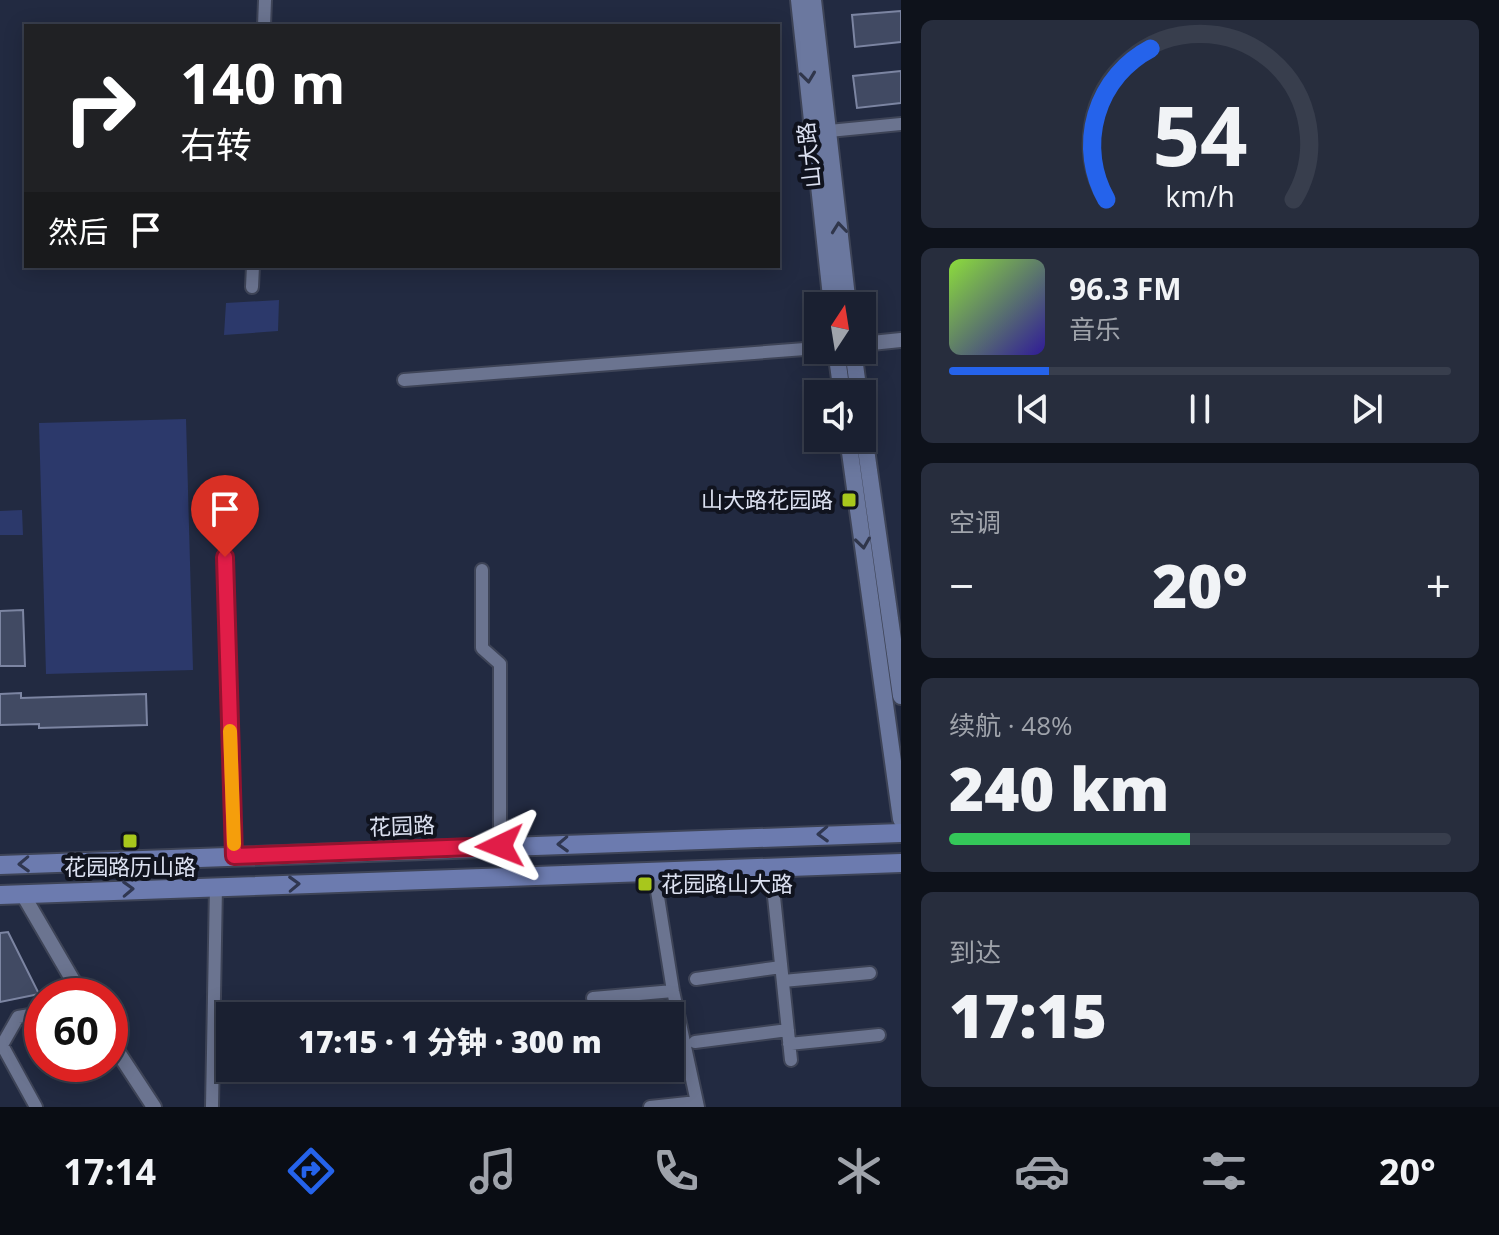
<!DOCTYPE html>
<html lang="zh">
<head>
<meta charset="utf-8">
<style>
	body { margin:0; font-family:"Open Sans","Noto Sans SC",sans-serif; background:#272d3d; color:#f1f3f6; height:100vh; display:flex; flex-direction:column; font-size:30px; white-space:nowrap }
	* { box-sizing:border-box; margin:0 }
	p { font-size:26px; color:#9fa3ab }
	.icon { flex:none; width:44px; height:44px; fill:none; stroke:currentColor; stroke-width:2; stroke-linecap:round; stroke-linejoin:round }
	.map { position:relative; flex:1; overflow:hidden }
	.sheet { display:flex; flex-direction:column; gap:20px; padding:20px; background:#0e121b; width:598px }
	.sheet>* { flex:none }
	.guide { position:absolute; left:24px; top:24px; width:756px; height:244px; border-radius:0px; box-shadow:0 4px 20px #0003,0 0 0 2px #383e4d; background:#202124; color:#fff; overflow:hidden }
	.needle { width:52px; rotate:12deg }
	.tools { position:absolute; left:804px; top:292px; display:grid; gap:16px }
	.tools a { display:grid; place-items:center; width:72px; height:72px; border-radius:0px; background:#1a2031; box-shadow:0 4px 20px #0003,0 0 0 2px #383e4d; font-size:40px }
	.speed { position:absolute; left:24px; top:978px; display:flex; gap:16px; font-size:40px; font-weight:700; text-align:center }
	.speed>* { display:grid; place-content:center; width:104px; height:104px; border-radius:50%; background:#1a2031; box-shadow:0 4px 20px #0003,0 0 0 2px #383e4d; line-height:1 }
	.speed .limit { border:12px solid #d22; background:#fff; color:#111 }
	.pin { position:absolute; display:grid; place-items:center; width:68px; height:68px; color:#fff; margin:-82px -34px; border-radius:50% 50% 50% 0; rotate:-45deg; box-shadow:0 0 8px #0007 }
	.pin .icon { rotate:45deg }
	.me { position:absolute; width:88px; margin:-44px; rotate:268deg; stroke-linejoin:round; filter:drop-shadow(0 0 6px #0008) }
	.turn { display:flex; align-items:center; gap:28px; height:168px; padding:0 24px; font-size:36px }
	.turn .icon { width:104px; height:104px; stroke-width:2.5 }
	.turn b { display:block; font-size:56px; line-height:68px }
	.then { display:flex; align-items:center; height:76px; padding:0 24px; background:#0003; gap:16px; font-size:30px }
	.big { font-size:60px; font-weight:800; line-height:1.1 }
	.sheet .tile { flex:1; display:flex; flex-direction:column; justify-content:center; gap:12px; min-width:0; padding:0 28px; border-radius:12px; background:#272d3d }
	.sheet .dial { align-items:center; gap:0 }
	.dial svg { height:208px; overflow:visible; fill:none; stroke:#383e4d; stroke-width:7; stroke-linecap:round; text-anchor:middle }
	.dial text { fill:#f1f3f6; stroke:none }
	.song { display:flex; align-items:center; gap:24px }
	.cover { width:96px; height:96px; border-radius:12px; background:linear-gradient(135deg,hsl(90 70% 55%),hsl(250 70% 35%)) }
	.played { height:8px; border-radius:4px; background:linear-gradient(90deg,#2563eb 20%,#383e4d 20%) }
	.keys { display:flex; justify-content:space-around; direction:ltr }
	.heat { display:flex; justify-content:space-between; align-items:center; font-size:44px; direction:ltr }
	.charge { height:12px; border-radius:6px; background:linear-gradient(90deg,#34c759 48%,#383e4d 0) }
	.trip { position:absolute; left:216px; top:1002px; width:468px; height:80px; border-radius:0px; background:#1a2031; box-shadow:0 4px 20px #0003,0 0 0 2px #383e4d; font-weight:800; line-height:80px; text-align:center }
	.tabs { display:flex; height:128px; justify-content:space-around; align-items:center; background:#0a0d14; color:#9fa3ab }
	.tabs .icon { width:56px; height:56px }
	.tabs .on { color:#2563eb }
	.tabs b { font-size:36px; color:#f1f3f6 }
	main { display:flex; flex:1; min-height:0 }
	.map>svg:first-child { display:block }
</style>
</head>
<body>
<main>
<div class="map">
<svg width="901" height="1107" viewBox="0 0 901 1107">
	<rect width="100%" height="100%" fill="#222a41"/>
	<path fill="#2c396b" d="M279 300 278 331 224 335 226 303Z
		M186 419 193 670 46 674 39 423Z
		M22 510 23 535H0V511Z"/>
	<path fill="#414a63" stroke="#7c85a2" stroke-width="2" d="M901 11V42L855 47 852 15Z
		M901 71V103L857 108 853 76Z
		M23 610 25 666H0V611Z
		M21 693V698L146 694 147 725 39 728V724L0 725V694Z
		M8 932 39 994 0 1002V933Z"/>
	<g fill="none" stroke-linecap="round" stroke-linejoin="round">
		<g stroke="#3e4457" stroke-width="16">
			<path id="minor" d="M264 26 265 0
				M829 131 901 124
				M252 287 253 266
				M404 380 818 348
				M225 557 234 856
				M482 570V648L500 664V846
				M771 868 791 1060
				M654 872 673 991 698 1107
				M696 979 781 967
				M783 981 870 973
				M593 998 673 991
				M695 1042 788 1030
				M789 1044 879 1035
				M36 1107 2 1045 18 1017 42 1013
				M212 1107 216 886
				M650 1107 697 1102"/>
		</g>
		<g stroke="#3e4457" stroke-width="18">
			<path id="tertiary" d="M862 344 901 340
				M22 893 82 996
				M110 1040 154 1107"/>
		</g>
		<g stroke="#3e4457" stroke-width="20">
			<path id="secondary" d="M799 0 832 306
				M813 0 848 306
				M836 350 842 394
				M853 350 859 394
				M862 421 901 696
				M848 438 901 819"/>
		</g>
		<g stroke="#3e4457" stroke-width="22">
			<path id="primary" d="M0 865 901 833
				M0 895 901 863"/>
		</g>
		<use href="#minor" stroke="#6b7490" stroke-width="12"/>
		<use href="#tertiary" stroke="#6b7490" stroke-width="14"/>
		<use href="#secondary" stroke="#6b789f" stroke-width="16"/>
		<use href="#primary" stroke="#6c7baf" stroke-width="18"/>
	</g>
	<defs><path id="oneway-chevron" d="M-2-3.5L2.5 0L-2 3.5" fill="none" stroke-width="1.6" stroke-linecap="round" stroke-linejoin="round" transform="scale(2)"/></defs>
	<g stroke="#30364b">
		<use href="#oneway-chevron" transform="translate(808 77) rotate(83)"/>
		<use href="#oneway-chevron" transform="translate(839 228) rotate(-96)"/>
		<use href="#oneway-chevron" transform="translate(863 543) rotate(82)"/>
	</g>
	<g stroke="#303751">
		<use href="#oneway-chevron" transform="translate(823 834) rotate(178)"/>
		<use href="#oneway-chevron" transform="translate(563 844) rotate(178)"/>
		<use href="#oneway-chevron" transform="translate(24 864) rotate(178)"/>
		<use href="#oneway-chevron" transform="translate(294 884) rotate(-2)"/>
		<use href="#oneway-chevron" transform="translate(128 889) rotate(-2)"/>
	</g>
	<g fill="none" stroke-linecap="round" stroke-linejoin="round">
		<g stroke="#92132f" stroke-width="20">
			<path id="route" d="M225 557 234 856 500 846"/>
		</g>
		<use href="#route" stroke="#e11d48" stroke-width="14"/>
		<path stroke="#f59e0b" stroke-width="14" d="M230 731 234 844"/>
	</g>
	<g fill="#a8c71c" stroke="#10131e" stroke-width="3">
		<rect x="841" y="492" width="16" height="16" rx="4"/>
		<rect x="122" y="833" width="16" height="16" rx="4"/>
		<rect x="637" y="876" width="16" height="16" rx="4"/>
	</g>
	<g text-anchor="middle" stroke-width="8" stroke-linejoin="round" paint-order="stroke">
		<g font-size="22" fill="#dce1f1" stroke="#10131e">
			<text transform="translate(809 155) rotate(-96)" y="8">山大路</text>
			<text transform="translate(402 826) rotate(-2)" y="8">花园路</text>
		</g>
		<g font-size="22" fill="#dce1f1" stroke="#10131e" text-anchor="end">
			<text x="833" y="508">山大路花园路</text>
			<text x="130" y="875" text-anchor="middle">花园路历山路</text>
			<text x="661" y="892" text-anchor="start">花园路山大路</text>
		</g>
	</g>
</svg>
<div class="tools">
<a><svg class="needle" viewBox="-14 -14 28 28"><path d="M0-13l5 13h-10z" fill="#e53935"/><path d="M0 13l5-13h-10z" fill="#9fa3ab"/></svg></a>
<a><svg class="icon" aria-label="sound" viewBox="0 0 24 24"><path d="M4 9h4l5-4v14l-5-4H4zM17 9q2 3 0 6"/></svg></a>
</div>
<div class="speed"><div class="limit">60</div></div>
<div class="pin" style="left:225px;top:557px;background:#d93025"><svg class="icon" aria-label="arrive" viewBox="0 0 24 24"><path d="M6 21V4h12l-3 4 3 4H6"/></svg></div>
<svg class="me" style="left:500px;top:846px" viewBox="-20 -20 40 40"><path d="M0-17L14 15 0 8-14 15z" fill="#e11d48" stroke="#fff" stroke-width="4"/></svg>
<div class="trip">17:15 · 1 分钟 · 300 m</div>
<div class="guide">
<div class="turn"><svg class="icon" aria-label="right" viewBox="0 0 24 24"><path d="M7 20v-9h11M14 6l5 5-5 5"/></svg><div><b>140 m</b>右转</div></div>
<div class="then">然后<svg class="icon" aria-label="arrive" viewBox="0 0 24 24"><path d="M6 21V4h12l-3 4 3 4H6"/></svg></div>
</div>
</div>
<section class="sheet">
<div class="tile dial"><svg viewBox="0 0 100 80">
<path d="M14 69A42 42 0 1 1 86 69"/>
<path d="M14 69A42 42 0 0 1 31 11" stroke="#2563eb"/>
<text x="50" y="56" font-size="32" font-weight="700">54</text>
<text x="50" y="72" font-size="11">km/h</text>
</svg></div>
<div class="tile">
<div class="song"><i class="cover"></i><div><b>96.3 FM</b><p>音乐</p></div></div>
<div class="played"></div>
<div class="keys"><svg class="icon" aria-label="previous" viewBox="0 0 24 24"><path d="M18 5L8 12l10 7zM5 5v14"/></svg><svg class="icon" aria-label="pause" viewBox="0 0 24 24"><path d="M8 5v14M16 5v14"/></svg><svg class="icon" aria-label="next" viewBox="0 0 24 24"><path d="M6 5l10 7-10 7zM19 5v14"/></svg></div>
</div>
<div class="tile"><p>空调</p>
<div class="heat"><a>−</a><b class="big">20°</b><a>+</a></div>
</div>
<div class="tile"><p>续航 · 48%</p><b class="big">240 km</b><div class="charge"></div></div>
<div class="tile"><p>到达</p><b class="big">17:15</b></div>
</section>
</main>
<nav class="tabs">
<b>17:14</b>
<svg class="icon on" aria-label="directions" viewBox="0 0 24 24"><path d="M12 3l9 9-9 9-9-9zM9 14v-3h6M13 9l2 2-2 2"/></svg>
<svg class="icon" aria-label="music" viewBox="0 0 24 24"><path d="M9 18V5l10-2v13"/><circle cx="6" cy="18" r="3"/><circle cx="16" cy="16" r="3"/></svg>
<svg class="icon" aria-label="phone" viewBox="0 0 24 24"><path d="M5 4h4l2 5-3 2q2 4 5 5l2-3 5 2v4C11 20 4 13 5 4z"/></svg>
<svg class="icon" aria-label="climate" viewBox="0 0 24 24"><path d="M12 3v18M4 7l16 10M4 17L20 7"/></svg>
<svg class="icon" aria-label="car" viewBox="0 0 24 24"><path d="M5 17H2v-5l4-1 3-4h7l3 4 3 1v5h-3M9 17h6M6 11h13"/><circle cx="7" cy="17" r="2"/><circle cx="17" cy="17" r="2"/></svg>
<svg class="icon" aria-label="filters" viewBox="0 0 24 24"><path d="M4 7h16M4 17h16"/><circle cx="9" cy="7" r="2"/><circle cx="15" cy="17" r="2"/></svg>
<b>20°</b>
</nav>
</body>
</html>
